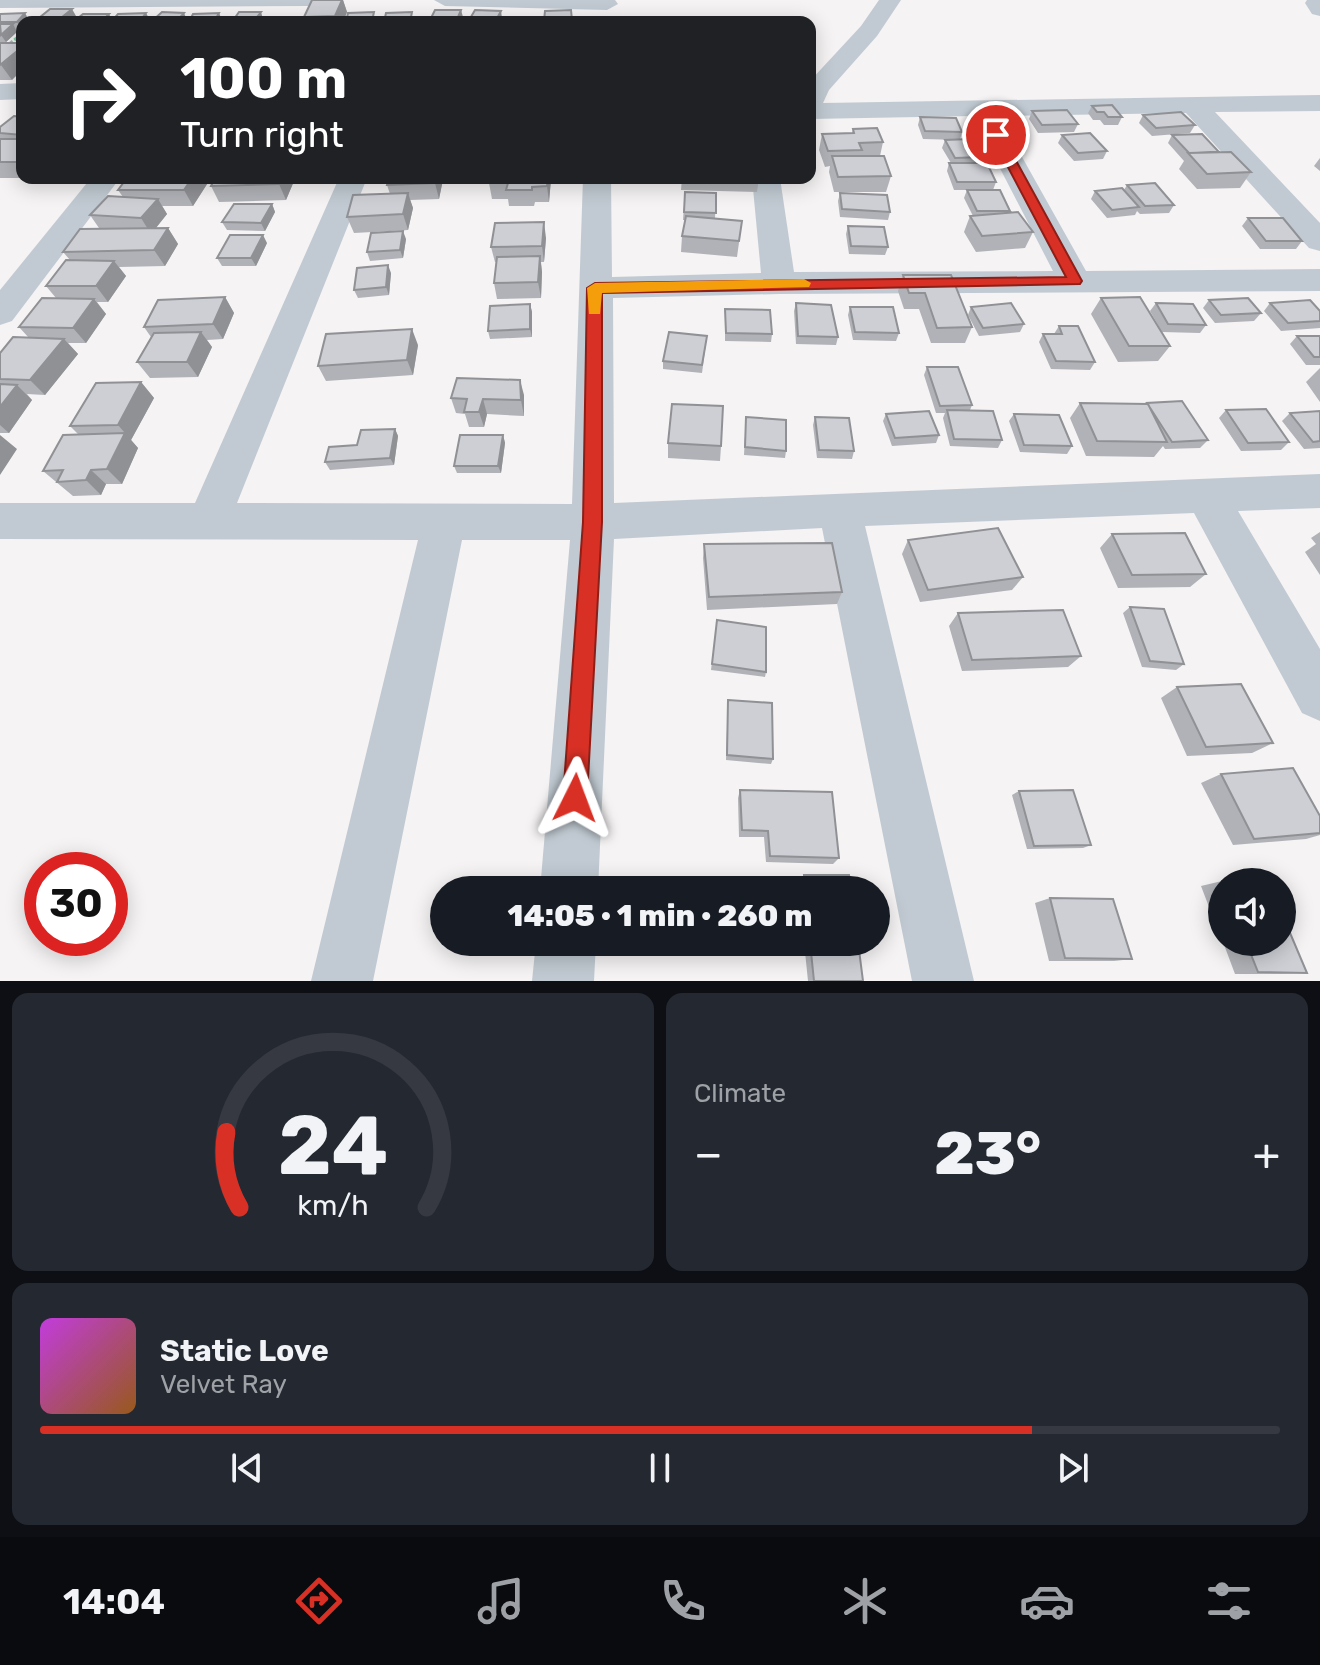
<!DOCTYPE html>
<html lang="en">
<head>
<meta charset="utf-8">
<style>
	body { margin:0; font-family:Rubik,sans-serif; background:#242831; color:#f1f3f6; height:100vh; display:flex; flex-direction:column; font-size:30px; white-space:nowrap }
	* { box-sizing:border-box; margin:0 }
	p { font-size:26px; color:#9ea1a6 }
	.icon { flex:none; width:44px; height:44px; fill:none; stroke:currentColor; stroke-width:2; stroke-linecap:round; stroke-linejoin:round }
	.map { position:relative; height:981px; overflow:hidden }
	.drawer { display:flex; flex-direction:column; gap:12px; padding:12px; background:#0d0f14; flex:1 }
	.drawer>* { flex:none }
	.guide { position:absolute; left:16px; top:16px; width:800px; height:168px; border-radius:16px; box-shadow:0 4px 20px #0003; background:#202124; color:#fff; overflow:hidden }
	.fabs { position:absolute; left:1208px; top:868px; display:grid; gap:16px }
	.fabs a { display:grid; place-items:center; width:88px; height:88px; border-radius:50%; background:#171b24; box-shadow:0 4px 20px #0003; font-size:40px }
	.speed { position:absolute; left:24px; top:852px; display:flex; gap:16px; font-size:40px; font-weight:700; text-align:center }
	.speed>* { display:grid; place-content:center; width:104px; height:104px; border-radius:50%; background:#171b24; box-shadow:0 4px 20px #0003; line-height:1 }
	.speed .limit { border:12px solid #d22; background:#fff; color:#111 }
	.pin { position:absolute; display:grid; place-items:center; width:68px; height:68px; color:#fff; margin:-34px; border:4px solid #fff; border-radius:50%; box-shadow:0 2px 8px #0007 }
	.me { position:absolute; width:88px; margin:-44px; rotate:3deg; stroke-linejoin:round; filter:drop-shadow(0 0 6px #0008) }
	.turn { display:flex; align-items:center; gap:28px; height:168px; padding:0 32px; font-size:36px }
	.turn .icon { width:104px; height:104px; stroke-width:2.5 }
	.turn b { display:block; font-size:56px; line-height:68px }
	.big { font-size:60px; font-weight:800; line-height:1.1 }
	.drawer .card { flex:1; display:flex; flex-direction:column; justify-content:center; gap:12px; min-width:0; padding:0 28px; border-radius:16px; background:#242831 }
	.drawer .dial { align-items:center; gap:0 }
	.dial svg { height:208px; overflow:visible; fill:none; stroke:#363941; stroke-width:7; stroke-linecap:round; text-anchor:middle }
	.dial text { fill:#f1f3f6; stroke:none }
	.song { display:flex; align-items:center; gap:24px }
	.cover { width:96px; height:96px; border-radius:12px; background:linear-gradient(135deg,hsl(290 70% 55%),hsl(30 70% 35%)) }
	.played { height:8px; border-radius:4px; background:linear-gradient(90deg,#d93025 80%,#363941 80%) }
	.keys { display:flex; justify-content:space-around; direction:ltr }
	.heat { display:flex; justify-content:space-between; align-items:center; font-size:44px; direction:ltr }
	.drawer .tiles { flex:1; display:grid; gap:12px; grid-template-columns:1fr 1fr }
	.card:last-child { grid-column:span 2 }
	.trip { position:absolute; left:430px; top:876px; width:460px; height:80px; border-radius:40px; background:#171b24; box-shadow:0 4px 20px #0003; font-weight:800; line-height:80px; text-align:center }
	.tab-bar { display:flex; height:128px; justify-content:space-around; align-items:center; background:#090b0e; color:#9ea1a6 }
	.tab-bar .icon { width:56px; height:56px }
	.tab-bar .on { color:#d93025 }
	.tab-bar b { font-size:36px; color:#f1f3f6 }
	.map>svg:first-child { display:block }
</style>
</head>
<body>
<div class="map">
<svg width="1320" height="981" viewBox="0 0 1320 981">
	<rect width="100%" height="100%" fill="#f5f3f3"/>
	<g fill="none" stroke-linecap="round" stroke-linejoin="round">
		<path stroke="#7ad0a6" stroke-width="3" stroke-dasharray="4 2" stroke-linecap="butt" d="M0 51 22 34"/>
		<path fill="#c1cad2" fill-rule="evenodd" d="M0 0H319L308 6 0 8Z
			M434 0H615L618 4 607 10 445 6Z
			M879 0H901L877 36 829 90 823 103 1320 95V111L1215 112 1320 223V251L1309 248 1186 113 999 116 1086 271 1320 269V291L779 294 613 298 614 503 1320 474V508L1238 511 1320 649V721L1302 713 1194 513 865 526 974 981H912L822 528 614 539 598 890H540L570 540H462L373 981H311L418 540 0 539V503H195L339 178H367L237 503 572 504 583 178H611L612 277 761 273 752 178H780L794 272 1053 271 973 116 810 119V81L861 26Z
			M1307 0H1320V16L1312 14 1305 3Z
			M22 83V99L0 100V84Z
			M91 178H120L12 321 0 325V290Z
			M536 942H596L594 981H532Z"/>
	</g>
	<path fill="#b0b2b7" d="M312 0H343L347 12 343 22H305L304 17Z
		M571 10 572 22H544V21Z
		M0 14 29 20 27 22H22V28L16 29 17 32 6 42 0 43Z
		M0 43 12 80H0Z
		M1092 106 1122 117 1118 125H1104L1100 120H1093L1088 113Z
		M1032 111 1078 124 1074 132 1038 133 1029 119Z
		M1143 115 1195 125 1190 133 1152 136 1139 123Z
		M22 117V178H0V127Z
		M920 117 962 132 960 140 923 139 918 125Z
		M853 129 883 142 880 156 891 176 886 192H834L829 172 830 166 825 167 819 150 822 134 852 133Z
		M1062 135 1107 151 1103 159 1074 161 1058 143Z
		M1172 135 1219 152 1251 172 1240 188 1197 189 1179 169 1184 161 1168 143Z
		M945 140 981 157 978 163 996 182 993 190H954L947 171 949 163H951L942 148Z
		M1320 158V171L1314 166Z
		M127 178H208L209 181 193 206H162L167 214 156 228H168L178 244 165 266 119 267 126 276 108 302H97L106 314 86 343H68L78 354 45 395 27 394 32 400 9 433H0V353L29 338 19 327 56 298 46 286 70 260 63 252 99 228 90 215 123 197 118 190Z
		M389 178H443L439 199 410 200 413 208 408 230 354 233 347 217 390 194 387 185Z
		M490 178H551L549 202H535L534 206H509L508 199H492L489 183Z
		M682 178H759L757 192 681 190Z
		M294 181 286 200 219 202 211 186Z
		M1127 185 1174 205 1169 213 1140 214 1137 211 1135 215 1107 218 1091 199 1095 191 1124 190Z
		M967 190 1010 211 1009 213 1033 232 1025 248 976 252 964 232 970 216H973L964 198Z
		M685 192 716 193 715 219 742 221 737 257 681 252 682 236 685 220H683Z
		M840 193 890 212 888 220 840 217 838 201Z
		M272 204 275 212 265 231 227 230 222 222Z
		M1248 218 1302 241 1296 249H1260L1242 226Z
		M848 226 888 247 885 255 849 254 846 234Z
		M546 238 544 262H541L542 272 541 298 497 299 494 283 496 262H495L491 247Z
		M406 239 403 258 370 261 367 252Z
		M267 243 256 266H222L217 258Z
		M391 273 389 295 358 298 354 290Z
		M903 275 972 327 965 343H931L919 309H904L898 291Z
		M225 297 234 313 223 339 207 340 212 347 198 377 150 378 137 362 151 337 144 327Z
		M1101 298 1170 346 1158 361 1118 362 1091 314Z
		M1209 300 1261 313 1254 321 1215 323 1203 308Z
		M796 303 838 337 836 345 796 344 794 311Z
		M1156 303 1206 325 1200 333 1162 332 1150 311Z
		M1270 303 1320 311V328L1281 331 1264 311Z
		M530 304 532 312V337L490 339 488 331Z
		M850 307 899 333 896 341 853 340 848 315Z
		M971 307 1024 324 1020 332 979 336 968 315Z
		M725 309 772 334 771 342 725 341Z
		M1059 326 1095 362 1090 370 1051 369 1039 342 1043 334H1054Z
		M707 336 702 373 663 369V361Z
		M1297 336H1320V365H1306L1290 344Z
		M418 345 413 375 326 381 318 366Z
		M927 367 972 405 970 410 1002 440 998 448 950 446 943 418 945 413H936L924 375Z
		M1320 368V402L1306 382Z
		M141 382 154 398 131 440 138 448 122 484H106L101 495 73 496 43 471 79 435 70 426Z
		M524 395V416L487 414 484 427H469L465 414 456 413 451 398Z
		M1080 403 1146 404 1147 403 1208 440 1200 448 1165 449 1163 446 1154 457 1086 456 1070 418Z
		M1226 410 1289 442 1281 450 1241 451 1219 418Z
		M1320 411V448L1304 449 1282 421 1290 413Z
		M886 414 939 435 936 443 892 446 883 421Z
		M1014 414 1072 446 1067 454 1020 452 1009 421Z
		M746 417 786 451 785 458 744 455Z
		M815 417 854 451 852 459 817 458 813 425Z
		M395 429 398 436 394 465 330 470 325 462 357 445Z
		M503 435 505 443 501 473H457L454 466Z
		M668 443 721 446 720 461 668 458Z
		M1320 532V575L1305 552 1316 544 1311 538Z
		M1112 534 1206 574 1190 587 1118 588 1100 548Z
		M908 540 1023 577 1012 590 920 602 902 554Z
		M704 544 842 592 837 604 707 610 703 558Z
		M1130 607 1184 664 1176 670 1142 667 1123 613Z
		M958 613 1081 656 1068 667 962 671 949 626Z
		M717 620 766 672 765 677 711 670Z
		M1177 687 1273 743 1252 753 1187 756 1161 698Z
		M728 700 773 759 771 764 726 760Z
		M1221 774 1320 816V835L1306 839 1233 845 1201 783Z
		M740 790 839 858 833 864 766 862 764 837H739L738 798Z
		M1019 791 1091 845 1083 848 1027 849 1012 795Z
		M804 875 851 890H800L799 880Z
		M1222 881V941L1201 886Z
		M1050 898 1132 959 1114 961H1049L1035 903Z
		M804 942H858L863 981H808Z
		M1223 942H1282L1307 973 1282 974H1235Z"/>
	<path fill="#909195" d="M342 0H343L347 12 343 22H337L335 16Z
		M72 9 76 16 70 22H56Z
		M461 10 463 17 461 22H456Z
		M501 11 502 18 500 22H495Z
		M261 12 263 19 262 22H253Z
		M25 13 29 20 27 22H22L21 29 17 22Z
		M146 13 150 20 148 22H139Z
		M184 13 187 20 186 22H176Z
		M219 13 222 20 221 22H214Z
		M109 14 113 22H101Z
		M13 24 17 32 6 42 1 35Z
		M22 47V70L12 80 1 65Z
		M192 178H208L209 181 193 206 184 190Z
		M282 178H293L294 181 286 200 279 184Z
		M436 178H443V180L439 199 435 183Z
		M548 178H551V180L549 202 547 186Z
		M408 193 413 208 408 230 403 214Z
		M158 199 167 214 151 234 141 218Z
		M272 204 275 212 265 231 261 223Z
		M544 222 546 238 544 262 542 246Z
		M168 228 178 244 165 266 154 250Z
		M403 231 406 239 403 258 400 250Z
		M263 235 267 243 256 266 251 258Z
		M540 256 542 272 541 298 538 282Z
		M114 261 126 276 108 302 96 286Z
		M388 265 391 273 389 295 386 287Z
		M225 297 234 313 223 339 213 324Z
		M94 299 106 314 86 343 73 328Z
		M530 304 532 312V337L530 329Z
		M412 329 418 345 413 375 407 360Z
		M201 332 212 347 198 377 187 362Z
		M64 339 78 354 45 395 30 380Z
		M520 380 524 395V416L521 400Z
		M141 382 154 398 131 440 118 425Z
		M17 385 32 400 9 433 0 425V407Z
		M483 399 487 414 484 427 479 412Z
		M395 429 398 436 394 465 390 458Z
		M125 433 138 448 122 484 107 469Z
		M0 435 17 449 0 475Z
		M503 435 505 443 501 473 498 466Z
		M91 470 106 484 101 495 86 480Z"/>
	<path fill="#cdcfd5" stroke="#909195" stroke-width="2" d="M312 0H342L335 16 304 17Z
		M50 9H72L56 22H34Z
		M435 10H461L456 22H429Z
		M475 10 501 11 495 22H468Z
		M571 10 572 20 544 21 545 11Z
		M162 12 184 13 176 22H151Z
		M239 12H261L253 22H232Z
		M374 12 372 21 346 22 348 13Z
		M412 12 410 22H384L386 13Z
		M25 13 17 22H0V14Z
		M146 13 139 22H111L118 14Z
		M219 13 214 22H189L193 14Z
		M83 14H109L101 22H73Z
		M0 24H13L1 35Z
		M0 43H22V47L0 65Z
		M1112 105 1122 117H1108L1104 112H1097L1092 106Z
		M1067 110 1078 124 1042 125 1032 111Z
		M1181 112 1195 125 1156 128 1143 115Z
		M14 116 22 117V126L19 129H22V135L0 133V127Z
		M920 117 956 118 962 132 925 131Z
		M877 128 883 142 859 143 862 150 828 151 822 134 854 133 853 129Z
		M1090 133 1107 151 1078 153 1062 135Z
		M1202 134 1219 152 1189 153 1172 135Z
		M0 139H22V162H0Z
		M970 139 981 157 955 158 945 140Z
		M1231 152 1251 172 1207 174 1188 153Z
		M832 156H884L891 176 838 177Z
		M949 163H987L996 182H957Z
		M127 178H192L184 190H118Z
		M215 178H282L279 184 211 186Z
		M389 178H436L435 183 387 185Z
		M490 178H548L547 186 532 187V190H506L508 183H489Z
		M1155 183 1174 205 1145 206 1127 185Z
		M1122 188 1139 207 1112 210 1095 191Z
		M967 190H1000L1010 211H977Z
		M685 192 716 193V213L684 212Z
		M408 193 403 214 347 217 353 195Z
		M840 193 887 195 890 212 842 209Z
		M108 196 158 199 141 218 90 215Z
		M234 204H272L261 223 222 222Z
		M1018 212 1033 232 982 236 970 216Z
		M686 216 742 221 739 241 682 236Z
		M1248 218H1283L1302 241H1266Z
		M544 222 542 246 491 247 495 223Z
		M848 226 884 227 888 247 851 246Z
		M168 228 154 250 63 252 80 229Z
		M403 231 400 250 367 252 371 233Z
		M230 235H263L251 258H217Z
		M540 256 538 282 494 283 497 257Z
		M66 260 114 261 96 286H46Z
		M388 265 386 287 354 290 357 268Z
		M903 275H951L972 327 937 328 925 293H909Z
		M225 297 213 324 144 327 158 300Z
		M1140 297 1170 346H1129L1101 298Z
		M42 298 94 299 73 328 19 327Z
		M1248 298 1261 313 1221 315 1209 300Z
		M1310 300 1320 311V321L1288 323 1270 303Z
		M796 303 831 305 838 337 798 336Z
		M1011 303 1024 324 983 328 971 307Z
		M1156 303 1193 304 1206 325 1168 324Z
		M530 304V329L488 331 490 306Z
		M850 307H893L899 333 855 332Z
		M725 309 770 310 772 334 726 333Z
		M1059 326H1078L1095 362 1056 361 1043 334H1062Z
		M412 329 407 360 318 366 326 334Z
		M201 332 187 362H137L154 333Z
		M669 332 707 336 702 365 663 361Z
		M1297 336H1320V357H1314Z
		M13 337 64 339 30 380 0 379V353Z
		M927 367H958L972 405 940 406Z
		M457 378 520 380 521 400 483 399 479 412H464L467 399 451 398Z
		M141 382 118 425 70 426 96 383Z
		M0 384 17 385 0 407Z
		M1182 401 1208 440 1172 442 1147 403Z
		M1080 403 1148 404 1167 442 1097 441Z
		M672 404 723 406 721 446 668 443Z
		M1266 409 1289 442 1248 443 1226 410Z
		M947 410 993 411 1002 440 954 439Z
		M929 411 939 435 895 438 886 414Z
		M1320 411V441L1313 442 1290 413Z
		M1014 414 1059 415 1072 446 1024 445Z
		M746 417 786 420V451L745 447Z
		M815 417 849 418 854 451 819 450Z
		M395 429 390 458 325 462 329 447 357 445 361 430Z
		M125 433 107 469 91 470 86 480 57 482 63 470 43 471 63 435Z
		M460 435H503L498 466H454Z
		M998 528 1023 577 928 590 908 540Z
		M1185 533 1206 574 1132 575 1112 534Z
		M832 543 842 592 709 597 704 544Z
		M1130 607 1164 609 1184 664 1150 661Z
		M1063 610 1081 656 972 660 958 613Z
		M717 620 766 627V672L712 664Z
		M1241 684 1273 743 1206 747 1177 687Z
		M728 700 772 703 773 759 727 755Z
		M1293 768 1320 816V833L1254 839 1221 774Z
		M740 790 832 792 839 858 770 856 768 831 742 830Z
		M1073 790 1091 845 1034 846 1019 791Z
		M804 875H849L851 890H805Z
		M1222 881H1268V882H1222Z
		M1050 898 1113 899 1132 959 1065 958Z
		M1282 914 1307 973 1258 972 1246 942H1282Z
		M810 942H858L863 981H814Z"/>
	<path fill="#d93025" stroke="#8d1f18" stroke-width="2" d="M996 131 1002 135 1082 281 1080 284 602 293V522L587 798 583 806 575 810 567 806 563 798 583 522 587 288 595 283 1066 277 991 135Z"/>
	<path fill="#f59e0b" d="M804 279 811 283 809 287 602 293 600 314H589L587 288 595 283Z"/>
</svg>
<div class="fabs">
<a><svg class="icon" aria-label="sound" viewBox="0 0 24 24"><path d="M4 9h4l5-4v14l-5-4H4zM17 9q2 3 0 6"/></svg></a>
</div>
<div class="speed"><div class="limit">30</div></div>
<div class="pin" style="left:996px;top:135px;background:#d93025"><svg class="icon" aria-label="arrive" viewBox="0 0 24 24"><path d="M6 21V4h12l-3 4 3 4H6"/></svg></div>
<svg class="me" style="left:575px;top:798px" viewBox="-20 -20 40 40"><path d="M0-17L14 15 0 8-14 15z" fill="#d93025" stroke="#fff" stroke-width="4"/></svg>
<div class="trip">14:05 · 1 min · 260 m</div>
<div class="guide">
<div class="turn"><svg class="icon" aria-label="right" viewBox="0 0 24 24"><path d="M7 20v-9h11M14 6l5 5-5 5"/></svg><div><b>100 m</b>Turn right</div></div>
</div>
</div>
<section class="drawer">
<div class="tiles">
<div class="card dial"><svg viewBox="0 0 100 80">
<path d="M14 69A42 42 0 1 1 86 69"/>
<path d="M14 69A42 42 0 0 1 9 40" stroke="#d93025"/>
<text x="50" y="56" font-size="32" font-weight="700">24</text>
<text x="50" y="72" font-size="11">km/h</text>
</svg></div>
<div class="card"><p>Climate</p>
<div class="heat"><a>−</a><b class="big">23°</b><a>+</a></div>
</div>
<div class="card">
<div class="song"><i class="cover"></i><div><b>Static Love</b><p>Velvet Ray</p></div></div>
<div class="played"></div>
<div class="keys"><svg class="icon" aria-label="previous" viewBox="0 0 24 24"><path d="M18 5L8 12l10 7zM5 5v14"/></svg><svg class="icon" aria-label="pause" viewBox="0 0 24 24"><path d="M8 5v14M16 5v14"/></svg><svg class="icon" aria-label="next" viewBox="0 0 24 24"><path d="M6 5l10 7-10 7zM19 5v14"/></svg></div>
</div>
</div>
</section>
<nav class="tab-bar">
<b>14:04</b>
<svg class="icon on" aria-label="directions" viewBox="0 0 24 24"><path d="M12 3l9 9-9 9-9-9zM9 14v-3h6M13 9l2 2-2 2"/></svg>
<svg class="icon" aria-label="music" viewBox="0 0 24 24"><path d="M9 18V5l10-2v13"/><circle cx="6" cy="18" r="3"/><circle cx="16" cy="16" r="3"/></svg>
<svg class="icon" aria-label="phone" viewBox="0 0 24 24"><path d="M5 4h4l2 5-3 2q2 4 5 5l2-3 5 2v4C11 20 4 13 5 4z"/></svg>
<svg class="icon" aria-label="climate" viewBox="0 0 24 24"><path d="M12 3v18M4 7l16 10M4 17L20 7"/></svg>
<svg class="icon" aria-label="car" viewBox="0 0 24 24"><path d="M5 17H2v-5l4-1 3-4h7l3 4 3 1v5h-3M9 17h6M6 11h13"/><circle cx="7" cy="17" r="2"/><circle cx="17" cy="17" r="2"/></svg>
<svg class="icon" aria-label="filters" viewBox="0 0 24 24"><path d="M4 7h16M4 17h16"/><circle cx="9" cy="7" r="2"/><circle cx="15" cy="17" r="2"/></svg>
</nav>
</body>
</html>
